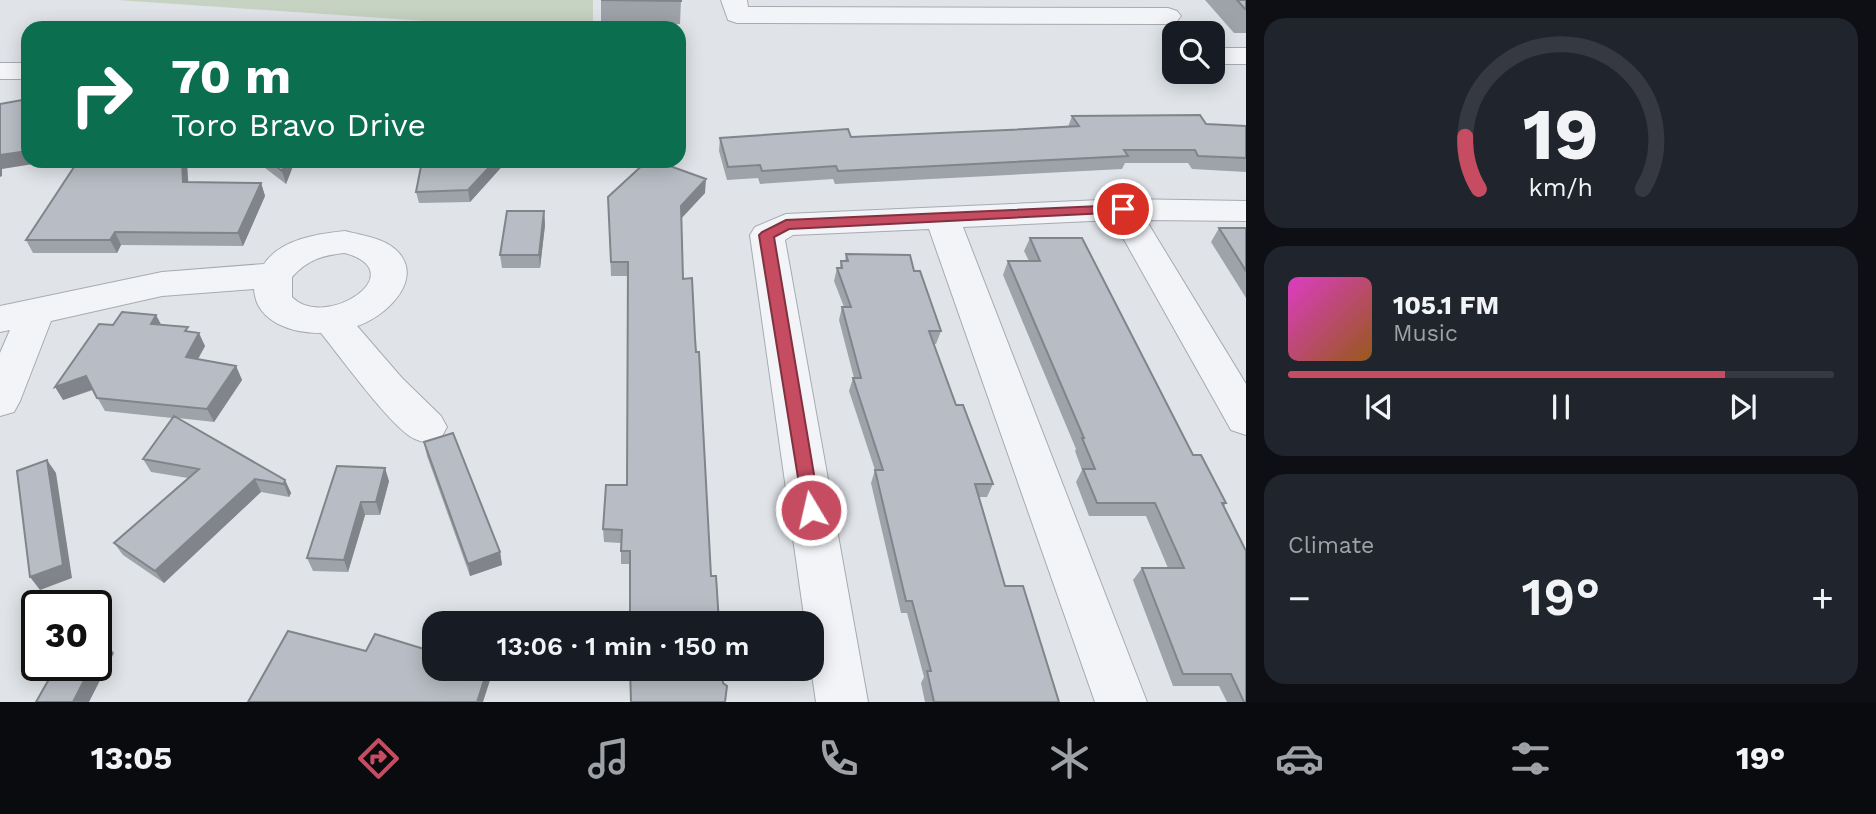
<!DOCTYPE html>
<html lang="en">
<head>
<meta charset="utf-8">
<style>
	body { margin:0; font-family:"Work Sans",sans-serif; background:#20242c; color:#f1f3f6; height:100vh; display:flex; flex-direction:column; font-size:26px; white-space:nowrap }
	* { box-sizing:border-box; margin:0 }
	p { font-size:23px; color:#9ea1a6 }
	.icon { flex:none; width:38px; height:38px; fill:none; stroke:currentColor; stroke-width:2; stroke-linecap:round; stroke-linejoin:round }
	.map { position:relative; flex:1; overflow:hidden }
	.sheet { display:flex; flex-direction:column; gap:18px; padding:18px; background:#0d0f14; width:630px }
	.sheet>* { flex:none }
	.banner { position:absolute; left:21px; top:21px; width:665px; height:147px; border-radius:21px; box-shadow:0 4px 18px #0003; background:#0b6e4f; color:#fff; overflow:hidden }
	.controls { position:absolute; left:1162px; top:21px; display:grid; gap:14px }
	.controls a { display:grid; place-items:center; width:63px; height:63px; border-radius:14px; background:#171b24; box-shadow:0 4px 18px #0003; font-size:35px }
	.speed { position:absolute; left:21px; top:590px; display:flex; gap:14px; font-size:35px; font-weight:700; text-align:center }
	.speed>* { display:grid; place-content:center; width:91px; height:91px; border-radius:50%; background:#171b24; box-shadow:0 4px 18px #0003; line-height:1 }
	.speed .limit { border:4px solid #111; border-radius:10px; background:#fff; color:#111 }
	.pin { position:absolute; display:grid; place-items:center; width:60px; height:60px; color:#fff; margin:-30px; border:4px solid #fff; border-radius:50%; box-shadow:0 2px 7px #0007 }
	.me { position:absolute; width:77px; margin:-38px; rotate:351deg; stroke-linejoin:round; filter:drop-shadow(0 0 5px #0008) }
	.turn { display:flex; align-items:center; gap:24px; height:147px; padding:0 35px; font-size:32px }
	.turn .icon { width:91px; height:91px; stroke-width:2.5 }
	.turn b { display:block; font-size:49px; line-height:60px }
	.big { font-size:52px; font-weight:600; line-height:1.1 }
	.sheet .card { flex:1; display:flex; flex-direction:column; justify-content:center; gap:10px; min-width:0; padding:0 24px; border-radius:21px; background:#20242c }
	.sheet .dial { align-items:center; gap:0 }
	.dial svg { height:182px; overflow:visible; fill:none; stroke:#363941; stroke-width:7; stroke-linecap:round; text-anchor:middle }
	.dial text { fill:#f1f3f6; stroke:none }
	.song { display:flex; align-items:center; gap:21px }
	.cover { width:84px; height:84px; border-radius:10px; background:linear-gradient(135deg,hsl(310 70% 55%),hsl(30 70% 35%)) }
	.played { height:7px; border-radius:4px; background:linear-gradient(90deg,#c64c61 80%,#363941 80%) }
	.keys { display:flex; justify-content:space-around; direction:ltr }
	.heat { display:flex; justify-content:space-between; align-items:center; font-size:38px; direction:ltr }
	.trip { position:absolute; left:422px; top:611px; width:402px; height:70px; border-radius:21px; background:#171b24; box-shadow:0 4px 18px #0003; font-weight:600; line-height:70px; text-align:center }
	.dock { display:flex; height:112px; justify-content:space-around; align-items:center; background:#090b0e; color:#9ea1a6 }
	.dock .icon { width:49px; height:49px }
	.dock .on { color:#c64c61 }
	.dock b { font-size:32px; color:#f1f3f6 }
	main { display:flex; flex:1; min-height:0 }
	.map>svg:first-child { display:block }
</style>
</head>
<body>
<main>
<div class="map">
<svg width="1246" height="702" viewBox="0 0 1246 702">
	<rect width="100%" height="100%" fill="#e0e4e8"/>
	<path fill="#c6d2c2" d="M117 0H593V28H529Z"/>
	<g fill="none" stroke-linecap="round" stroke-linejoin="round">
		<g stroke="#a6abb2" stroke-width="2">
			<path id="minor" d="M721 0H747L748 7 1168 8 1177 11 1181 16 1177 21 1168 24 737 23 728 20Z
				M1213 48H1246V64H1213Z
				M0 63H28V79H0Z
				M1123 199 1246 201V221L1146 220 1246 384V435L1231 430 1113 220 963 227 1147 702H1095L929 229 793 235 785 240 868 702H816L811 668 812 623H805L750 235 755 227 786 214Z
				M345 231C364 236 386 238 399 253 424 282 383 318 357 326L402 378 441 416 447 427 441 438C431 442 425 444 415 439 393 430 339 355 321 333 293 333 256 323 254 289L162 296 51 321 20 401 14 412 0 416V353L10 330 0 332V306L162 272 264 264C281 239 317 234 345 231ZM345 253C415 273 324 331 292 297V277C307 260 323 255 345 253Z"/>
		</g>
		<use href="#minor" fill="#f3f4f7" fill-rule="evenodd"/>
	</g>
	<path fill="#9ea3a9" d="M601 0H681L680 24H601Z
		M1205 0H1246V33H1234Z
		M1072 116 1246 126V172L1192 169 1188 163H1125L1122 169 835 184 833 179 760 184 758 178 727 180 719 151 720 138 851 137 1068 127Z
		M256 161H295L286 184Z
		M383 161H507L470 202 419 203 416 192 421 165 383 164Z
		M188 182 261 183 265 196 243 246 121 245 117 253H33L26 240Z
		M705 193 681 218 630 564H621V543L604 542 603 529 627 485 628 276H611L608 197Z
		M544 211 545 225 540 268H502L500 255Z
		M1219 228H1246V298L1211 242Z
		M1030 238 1193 455 1226 503 1224 506 1246 702H1227L1219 686H1173L1133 580 1142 568H1168L1146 516H1089L1076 482 1082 470 1075 451 1076 449 1003 275 1008 261H1029L1024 251Z
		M846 254 914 271 941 331 936 344H934L956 405 993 484 987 497H979L1005 586 1059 702H925L921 683 924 677 907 613H901L871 483 875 470 849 391 853 378H854L839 320 842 307H844L834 281 837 268H840L841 261H845Z
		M113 325H161L190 332 205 346 198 359 236 366 242 380 214 422 178 418 285 480 291 493 289 497 261 492 164 583 123 555 114 543 188 478 151 472 143 459 172 418 105 411 93 390 63 400Z
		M424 442 500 552 502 565 470 576 427 456Z
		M337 466 389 481 380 515H365L348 572 313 571 307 558Z"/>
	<path fill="#81848a" d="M28 151V161H52L2 169V176L0 177V155Z
		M182 161H187L189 195 183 182Z
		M286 161H295L286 184 282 171Z
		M495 161H507L470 202 468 190Z
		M706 179 705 193 680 220 681 206Z
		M261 183 265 196 243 246 238 233Z
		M544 211 545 225 540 268 539 255Z
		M115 232 121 245 117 253 110 240Z
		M156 315 163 328 151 324Z
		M199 333 205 346 192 370 186 357Z
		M236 366 242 380 214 422 207 409Z
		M86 376 94 389 63 400 55 387Z
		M47 460 56 473 72 578 40 590 30 577Z
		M385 468 389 481 380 515 376 502Z
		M255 479 261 492 164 583 155 571Z
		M285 480 291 493 289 497 284 484Z
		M361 502 365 515 348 572 344 560Z
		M500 552 502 565 470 576 468 564Z
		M104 641 114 653 89 702H73L92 665H96V657Z
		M488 668H494L483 702H477Z"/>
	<path fill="#b8bdc5" stroke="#81848a" stroke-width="2" d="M601 0H681V1Z
		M1237 0H1246V9H1245Z
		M28 99V151L0 155V104Z
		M1200 115 1206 124 1246 126V158L1198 156 1195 150H1124L1128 156 838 171 836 166 762 171 760 165 728 167 720 138 848 129 851 137 1007 130 1079 126 1072 116Z
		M78 161H182L183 182 261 183 238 233 115 232 110 240H26Z
		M269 161H286L282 171Z
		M422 161H495L468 190 416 192Z
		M647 161H656L706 179 681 206 683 279 692 278 695 338 696 352H699L711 576H716L719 623H630V551H621L622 530 603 529 606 485H627L628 262H611L608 197Z
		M507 211H544L539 255H500Z
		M1219 228H1246V271Z
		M1030 238H1082L1193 455H1201L1226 503H1222L1246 551V702H1244L1231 674H1183L1142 568H1184L1155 503H1097L1083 469H1095L1082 438H1084L1008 261H1040Z
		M846 254 910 255 914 271H920L941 331H929L956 405H963L993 484H975L1005 586H1023L1059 702H934L927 671H931L912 601H906L875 470H883L853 378H861L842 307H851L837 268H842L841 261H848Z
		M122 312 156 315 151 324 188 327 185 331 199 333 186 357 236 366 207 409 97 398 86 376 55 387 99 324 113 325Z
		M174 416 285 480 284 484 255 479 155 571 114 543 199 469 143 459Z
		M453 433 500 552 468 564 424 442Z
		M47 460 63 565 30 577 17 471Z
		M337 466 385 468 376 502H361L344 560 307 558Z
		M288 631 366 651 375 634 434 652V668H488L477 702H248Z
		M96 641H104L96 657Z
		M57 665H92L73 702H36Z
		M630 668H722L723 683 727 686 725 702H631Z"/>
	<path fill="#c64c61" stroke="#81313f" stroke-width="2" d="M1123 205 1130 209 1128 212 789 229 774 237 820 510 817 515 811 517 804 515 759 235 762 232 786 220Z"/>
</svg>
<div class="controls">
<a><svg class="icon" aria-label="search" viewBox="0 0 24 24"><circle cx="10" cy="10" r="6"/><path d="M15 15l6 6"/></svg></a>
</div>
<div class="speed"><div class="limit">30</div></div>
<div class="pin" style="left:1123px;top:209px;background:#d93025"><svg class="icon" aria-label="arrive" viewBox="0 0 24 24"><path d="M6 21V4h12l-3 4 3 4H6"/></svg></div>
<svg class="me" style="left:811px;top:510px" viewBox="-20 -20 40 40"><circle r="17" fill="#c64c61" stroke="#fff" stroke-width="3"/><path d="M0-11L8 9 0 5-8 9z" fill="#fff"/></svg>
<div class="trip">13:06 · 1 min · 150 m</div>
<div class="banner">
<div class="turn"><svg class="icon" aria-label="right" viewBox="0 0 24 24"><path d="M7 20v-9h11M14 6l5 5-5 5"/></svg><div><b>70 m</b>Toro Bravo Drive</div></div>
</div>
</div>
<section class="sheet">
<div class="card dial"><svg viewBox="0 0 100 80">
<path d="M14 69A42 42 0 1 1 86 69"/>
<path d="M14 69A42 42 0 0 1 8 46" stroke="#c64c61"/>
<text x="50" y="56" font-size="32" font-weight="700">19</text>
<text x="50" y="72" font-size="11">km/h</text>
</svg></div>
<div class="card">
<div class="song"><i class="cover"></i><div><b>105.1 FM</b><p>Music</p></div></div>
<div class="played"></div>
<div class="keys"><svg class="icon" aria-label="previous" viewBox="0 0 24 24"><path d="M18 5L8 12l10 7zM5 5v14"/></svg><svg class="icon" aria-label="pause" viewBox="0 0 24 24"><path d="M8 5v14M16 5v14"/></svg><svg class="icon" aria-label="next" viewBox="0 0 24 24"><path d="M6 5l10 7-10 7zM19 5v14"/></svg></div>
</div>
<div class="card"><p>Climate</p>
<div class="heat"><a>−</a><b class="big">19°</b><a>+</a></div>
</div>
</section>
</main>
<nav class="dock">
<b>13:05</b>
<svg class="icon on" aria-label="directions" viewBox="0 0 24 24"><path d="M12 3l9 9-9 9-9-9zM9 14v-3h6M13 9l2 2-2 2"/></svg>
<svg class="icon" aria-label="music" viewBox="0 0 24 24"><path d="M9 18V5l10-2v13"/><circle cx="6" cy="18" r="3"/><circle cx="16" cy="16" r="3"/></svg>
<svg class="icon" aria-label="phone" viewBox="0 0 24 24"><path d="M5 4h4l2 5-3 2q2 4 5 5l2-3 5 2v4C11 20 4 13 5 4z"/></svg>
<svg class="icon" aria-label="climate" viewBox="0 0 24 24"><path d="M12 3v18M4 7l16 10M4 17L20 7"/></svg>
<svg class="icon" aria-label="car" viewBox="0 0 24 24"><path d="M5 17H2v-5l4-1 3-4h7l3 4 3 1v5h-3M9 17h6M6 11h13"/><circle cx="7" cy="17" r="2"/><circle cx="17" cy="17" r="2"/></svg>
<svg class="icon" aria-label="filters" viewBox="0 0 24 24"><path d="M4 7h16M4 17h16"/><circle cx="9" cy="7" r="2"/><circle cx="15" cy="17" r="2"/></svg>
<b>19°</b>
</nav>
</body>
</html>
